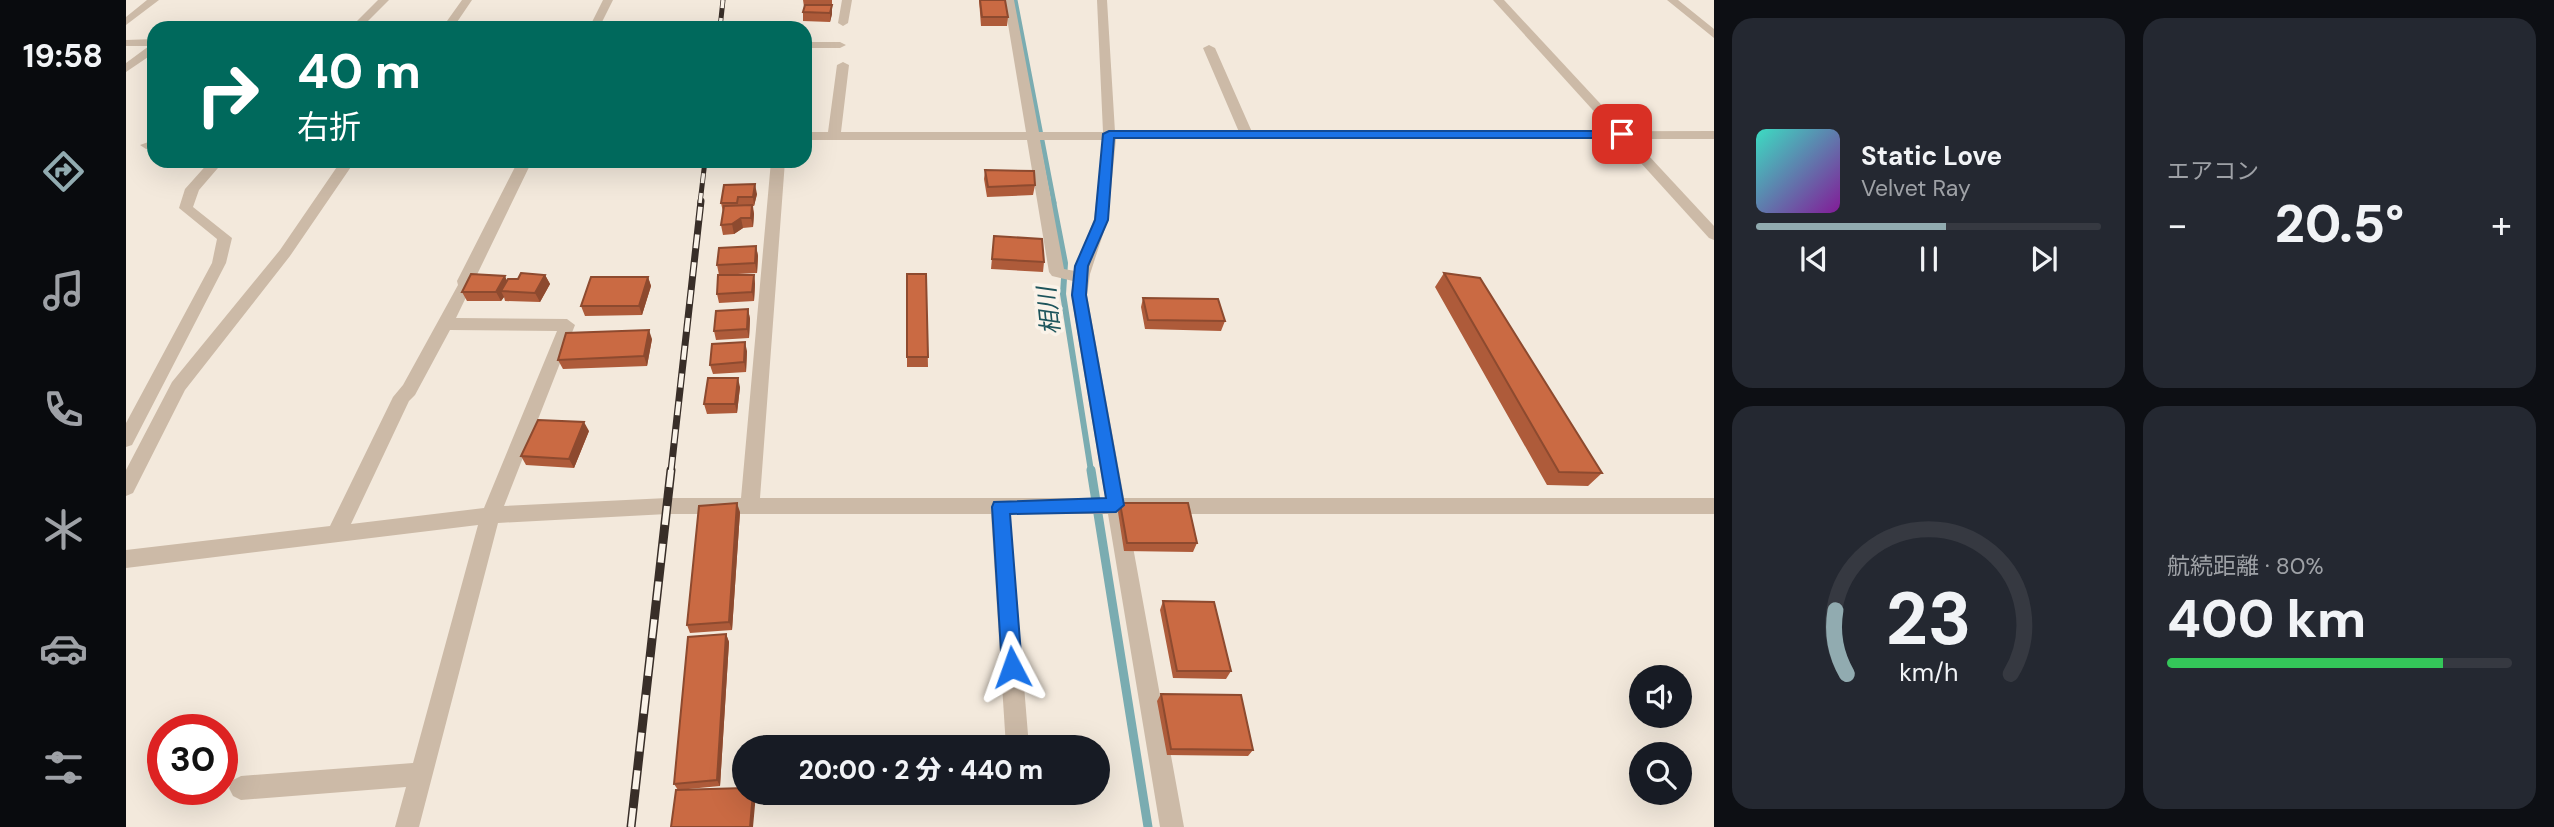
<!DOCTYPE html>
<html lang="ja">
<head>
<meta charset="utf-8">
<style>
	body { margin:0; font-family:"DM Sans","Noto Sans JP",sans-serif; background:#242831; color:#f1f3f6; height:100vh; display:flex; flex-direction:column; font-size:26px; white-space:nowrap }
	* { box-sizing:border-box; margin:0 }
	p { font-size:23px; color:#9ea1a6 }
	.icon { flex:none; width:38px; height:38px; fill:none; stroke:currentColor; stroke-width:2; stroke-linecap:round; stroke-linejoin:round }
	.map { position:relative; flex:1; overflow:hidden }
	.details { display:flex; flex-direction:column; gap:18px; padding:18px; background:#0d0f14; width:840px }
	.details>* { flex:none }
	.hud { position:absolute; left:21px; top:21px; width:665px; height:147px; border-radius:21px; box-shadow:0 7px 28px #0002; background:#00695c; color:#fff; overflow:hidden }
	.tools { position:absolute; left:1503px; top:665px; display:grid; gap:14px }
	.tools a { display:grid; place-items:center; width:63px; height:63px; border-radius:50%; background:#171b24; box-shadow:0 7px 28px #0002; font-size:35px }
	.speed { position:absolute; left:21px; top:714px; display:flex; gap:14px; font-size:35px; font-weight:700; text-align:center }
	.speed>* { display:grid; place-content:center; width:91px; height:91px; border-radius:50%; background:#171b24; box-shadow:0 7px 28px #0002; line-height:1 }
	.speed .limit { border:10px solid #d22; background:#fff; color:#111 }
	.pin { position:absolute; display:grid; place-items:center; width:60px; height:60px; color:#fff; margin:-30px; border-radius:14px; box-shadow:0 4px 10px #0006 }
	.me { position:absolute; width:77px; margin:-38px; rotate:356deg; stroke-linejoin:round; filter:drop-shadow(0 0 5px #0008) }
	.turn { display:flex; align-items:center; gap:24px; height:147px; padding:0 35px; font-size:32px }
	.turn .icon { width:91px; height:91px; stroke-width:2.5 }
	.turn b { display:block; font-size:49px; line-height:60px }
	.big { font-size:52px; font-weight:800; line-height:1.1 }
	.details .tile { flex:1; display:flex; flex-direction:column; justify-content:center; gap:10px; min-width:0; padding:0 24px; border-radius:21px; background:#242831 }
	.details .dial { align-items:center; gap:0 }
	.dial svg { height:182px; overflow:visible; fill:none; stroke:#363941; stroke-width:7; stroke-linecap:round; text-anchor:middle }
	.dial text { fill:#f1f3f6; stroke:none }
	.song { display:flex; align-items:center; gap:21px }
	.cover { width:84px; height:84px; border-radius:10px; background:linear-gradient(135deg,hsl(170 70% 55%),hsl(290 70% 35%)) }
	.played { height:7px; border-radius:4px; background:linear-gradient(90deg,#91abb0 55%,#363941 55%) }
	.keys { display:flex; justify-content:space-around; direction:ltr }
	.heat { display:flex; justify-content:space-between; align-items:center; font-size:38px; direction:ltr }
	.charge { height:10px; border-radius:5px; background:linear-gradient(90deg,#34c759 80%,#363941 0) }
	.details .tiles { flex:1; display:grid; gap:18px; grid-template-columns:repeat(2,1fr) }
	.trip { position:absolute; left:606px; top:735px; width:378px; height:70px; border-radius:35px; background:#171b24; box-shadow:0 7px 28px #0002; font-weight:800; line-height:70px; text-align:center }
	main { display:flex; flex:1; min-height:0 }
	.dock { display:flex; flex-direction:column; width:126px; justify-content:space-around; align-items:center; background:#090b0e; color:#9ea1a6 }
	.dock .icon { width:49px; height:49px }
	.dock .current { color:#91abb0 }
	.dock b { font-size:32px; color:#f1f3f6 }
	.map>svg:first-child { display:block }
</style>
</head>
<body>
<main>
<nav class="dock">
<b>19:58</b>
<svg class="icon current" aria-label="directions" viewBox="0 0 24 24"><path d="M12 3l9 9-9 9-9-9zM9 14v-3h6M13 9l2 2-2 2"/></svg>
<svg class="icon" aria-label="music" viewBox="0 0 24 24"><path d="M9 18V5l10-2v13"/><circle cx="6" cy="18" r="3"/><circle cx="16" cy="16" r="3"/></svg>
<svg class="icon" aria-label="phone" viewBox="0 0 24 24"><path d="M5 4h4l2 5-3 2q2 4 5 5l2-3 5 2v4C11 20 4 13 5 4z"/></svg>
<svg class="icon" aria-label="climate" viewBox="0 0 24 24"><path d="M12 3v18M4 7l16 10M4 17L20 7"/></svg>
<svg class="icon" aria-label="car" viewBox="0 0 24 24"><path d="M5 17H2v-5l4-1 3-4h7l3 4 3 1v5h-3M9 17h6M6 11h13"/><circle cx="7" cy="17" r="2"/><circle cx="17" cy="17" r="2"/></svg>
<svg class="icon" aria-label="filters" viewBox="0 0 24 24"><path d="M4 7h16M4 17h16"/><circle cx="9" cy="7" r="2"/><circle cx="15" cy="17" r="2"/></svg>
</nav>
<div class="map">
<svg width="1588" height="827" viewBox="0 0 1588 827">
	<rect width="100%" height="100%" fill="#f3e9dc"/>
	<g fill="none" stroke-linecap="round" stroke-linejoin="round">
		<path stroke="#7aacb1" stroke-width="5" d="M889 0 928 203"/>
		<path stroke="#7aacb1" stroke-width="6" d="M927 201 939 263 937 294 965 471"/>
		<path stroke="#7aacb1" stroke-width="9" d="M965 470 1022 827"/>
		<path fill="#ccbaa7" fill-rule="evenodd" d="M21 0H33L0 25V17Z
			M252 0H263L235 28H224Z
			M336 0H346L327 28H316Z
			M477 0H487L473 28H463Z
			M716 0H726L722 23 717 26 712 23Z
			M878 0H888L913 132H977L971 0H981L989 132H1113L1077 48 1083 45 1089 48 1126 132 1588 131V139H990L982 219 964 274 961 295 998 498H1588V514H1001L1058 827H1034L982 514H884L903 747H880L865 514H541L372 523 293 827H269L280 787 115 800 107 796 103 788 107 780 115 776 287 763 352 525 0 568V550L204 526 267 397 277 385 332 285 331 281 392 161H406L330 318 441 319 449 325 378 506 541 498H615L645 161H659L634 498H979L945 295 947 281 926 276 923 272 901 140H679V132H702L711 65 717 62 723 65 715 132H900ZM914 140H977L968 219 949 271 938 269ZM324 330 431 331 358 508 225 524 283 401 289 395Z
			M1541 0H1552L1588 29V38Z
			M28 39V53L0 72V63L23 46H0V40Z
			M679 42H714L720 45 714 48H679Z
			M28 140V148L20 149 14 145Z
			M84 161H98L73 190 67 207 106 238 100 263 6 445 0 447V423L86 263 91 239 53 208 59 189Z
			M215 161H229L164 256 59 390 7 493 0 496V470L46 382 154 250Z"/>
		<path fill="#ccbaa7" fill-rule="evenodd" d="M1367 0H1378L1588 226V240L1583 238Z"/>
		<g stroke="#382e28" stroke-width="5">
			<path id="rail-far2" d="M594 28 597 0
				M574 203 579 161"/>
		</g>
		<g stroke="#382e28" stroke-width="7">
			<path id="rail-far1" d="M545 471 575 201"/>
		</g>
		<g stroke="#382e28" stroke-width="9">
			<path id="rail" d="M505 827 545 470"/>
		</g>
		<use href="#rail-far2" stroke="#faf3e9" stroke-width="3.5" stroke-dasharray="10" stroke-linecap="butt"/>
		<use href="#rail-far1" stroke="#faf3e9" stroke-width="4.5" stroke-dasharray="14" stroke-linecap="butt"/>
		<use href="#rail" stroke="#faf3e9" stroke-width="6" stroke-dasharray="19" stroke-linecap="butt"/>
	</g>
	<path fill="#ae5b3a" d="M677 0H706V14L704 22 677 21V12L678 7Z
		M853 0H879L882 17 881 26H855Z
		M859 170 909 185 907 195 861 197 858 179Z
		M598 185 631 194 628 206H627L628 214 627 227 617 228 608 234 597 235 595 225 597 212 595 203Z
		M868 236 918 262 917 272 865 269Z
		M630 246 632 256 631 273 593 275 591 265Z
		M1318 273 1476 473 1462 486 1421 485 1309 287Z
		M781 274H800L802 367H781Z
		M419 275 424 284 414 302 379 301 378 297 375 301H341L336 292 381 280Z
		M628 275 629 284 628 301 593 303 591 294Z
		M522 277 525 286 516 315 459 316 455 306Z
		M1017 298 1099 321 1095 331 1019 329 1015 307Z
		M622 309 624 319 623 338 590 340 588 331Z
		M526 339 521 366 437 369 432 360Z
		M621 351 620 372 587 374 584 365Z
		M614 387 611 413 581 414 578 404Z
		M463 431 448 468 400 465 395 456Z
		M994 503 1071 543 1067 552 998 551 992 512Z
		M614 512 606 630 564 633 561 625Z
		M1037 601 1105 671 1100 679 1047 678 1034 610Z
		M600 634 603 642 594 786 552 790 548 784Z
		M1035 694 1127 750 1122 756 1041 755 1031 701Z"/>
	<path fill="#8d4a2f" d="M706 5V14L704 22V13Z
		M629 184 631 194 628 206 627 197Z
		M626 205 628 214 627 227 625 218Z
		M615 218 617 228 608 234 606 224Z
		M630 246 632 256 631 273 629 263Z
		M419 275 424 284 414 302 409 293Z
		M628 275 629 284 628 301 626 292Z
		M379 276 383 285 375 291 378 297 375 301 370 292Z
		M522 277 525 286 516 315 513 306Z
		M622 309 624 319 623 338 621 329Z
		M523 330 526 339 521 366 518 356Z
		M619 342 621 351 620 372 618 362Z
		M612 378 614 387 611 413 609 404Z
		M458 422 463 431 448 468 443 459Z
		M611 503 614 512 606 630 603 622Z
		M600 634 603 642 594 786 591 780Z
		M627 793 630 794 627 827H624Z"/>
	<path fill="#ca6a43" stroke="#8d4a2f" stroke-width="2" d="M854 0H879L882 17H856Z
		M679 5H706L704 13 677 12Z
		M859 170 908 171 909 185 862 187Z
		M629 184 627 197H612L611 203H595L598 185Z
		M626 205 625 218H615L606 224 595 225 598 206Z
		M868 236 916 239 918 262 866 259Z
		M630 246 629 263 591 265 593 248Z
		M395 273 419 275 409 293 375 291 382 279H392Z
		M1318 273 1354 278 1476 473 1433 472Z
		M345 274 379 276 370 292H336Z
		M781 274H800L802 357H781Z
		M592 275H628L626 292 591 294Z
		M465 277H522L513 306H455Z
		M1017 298 1092 299 1099 321 1022 320Z
		M622 309 621 329 588 331 590 311Z
		M523 330 518 356 432 360 440 333Z
		M619 342 618 362 584 365 586 344Z
		M582 378H612L609 404H578Z
		M412 420 458 422 443 459 395 456Z
		M611 503 603 622 561 625 573 506Z
		M994 503H1062L1071 543H1001Z
		M1037 601 1088 602 1105 671H1051Z
		M600 634 591 780 548 784 562 637Z
		M1035 694 1115 695 1127 750 1045 749Z
		M618 788V793H627L624 827H545L550 790Z"/>
	<path fill="#1a73e8" stroke="#114b97" stroke-width="2" d="M983 131H1496L1502 134 1496 138H988L982 220 962 266 960 295 998 505 990 512 884 514 896 667 893 674 886 677 879 674 876 667 866 507 868 502 980 498 946 295 949 266 969 220 977 134Z"/>
	<g text-anchor="middle" stroke-width="7" stroke-linejoin="round" paint-order="stroke">
		<g font-size="24" font-style="italic" fill="#1c545b" stroke="#faf3e9">
			<text transform="translate(923 311) rotate(-96)" y="8">相川</text>
		</g>
	</g>
</svg>
<div class="tools">
<a><svg class="icon" aria-label="sound" viewBox="0 0 24 24"><path d="M4 9h4l5-4v14l-5-4H4zM17 9q2 3 0 6"/></svg></a>
<a><svg class="icon" aria-label="search" viewBox="0 0 24 24"><circle cx="10" cy="10" r="6"/><path d="M15 15l6 6"/></svg></a>
</div>
<div class="speed"><div class="limit">30</div></div>
<div class="pin" style="left:1496px;top:134px;background:#d93025"><svg class="icon" aria-label="arrive" viewBox="0 0 24 24"><path d="M6 21V4h12l-3 4 3 4H6"/></svg></div>
<svg class="me" style="left:886px;top:667px" viewBox="-20 -20 40 40"><path d="M0-17L14 15 0 8-14 15z" fill="#1a73e8" stroke="#fff" stroke-width="4"/></svg>
<div class="trip">20:00 · 2 分 · 440 m</div>
<div class="hud">
<div class="turn"><svg class="icon" aria-label="right" viewBox="0 0 24 24"><path d="M7 20v-9h11M14 6l5 5-5 5"/></svg><div><b>40 m</b>右折</div></div>
</div>
</div>
<section class="details">
<div class="tiles">
<div class="tile">
<div class="song"><i class="cover"></i><div><b>Static Love</b><p>Velvet Ray</p></div></div>
<div class="played"></div>
<div class="keys"><svg class="icon" aria-label="previous" viewBox="0 0 24 24"><path d="M18 5L8 12l10 7zM5 5v14"/></svg><svg class="icon" aria-label="pause" viewBox="0 0 24 24"><path d="M8 5v14M16 5v14"/></svg><svg class="icon" aria-label="next" viewBox="0 0 24 24"><path d="M6 5l10 7-10 7zM19 5v14"/></svg></div>
</div>
<div class="tile"><p>エアコン</p>
<div class="heat"><a>−</a><b class="big">20.5°</b><a>+</a></div>
</div>
<div class="tile dial"><svg viewBox="0 0 100 80">
<path d="M14 69A42 42 0 1 1 86 69"/>
<path d="M14 69A42 42 0 0 1 9 41" stroke="#91abb0"/>
<text x="50" y="56" font-size="32" font-weight="700">23</text>
<text x="50" y="72" font-size="11">km/h</text>
</svg></div>
<div class="tile"><p>航続距離 · 80%</p><b class="big">400 km</b><div class="charge"></div></div>
</div>
</section>
</main>
</body>
</html>
